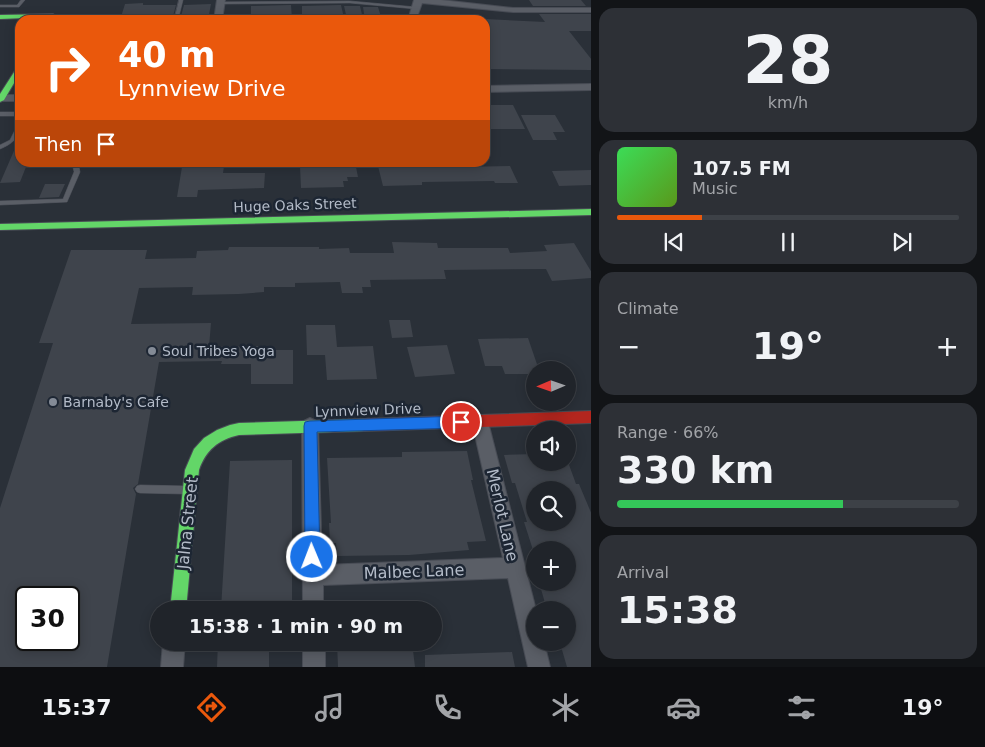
<!DOCTYPE html>
<html lang="en">
<head>
<meta charset="utf-8">
<style>
	body { margin:0; font-family:"DejaVu Sans",sans-serif; background:#2d3036; color:#f1f3f6; height:100vh; display:flex; flex-direction:column; font-size:19px; white-space:nowrap }
	* { box-sizing:border-box; margin:0 }
	p { font-size:16px; color:#a2a4a8 }
	.icon { flex:none; width:28px; height:28px; fill:none; stroke:currentColor; stroke-width:2; stroke-linecap:round; stroke-linejoin:round }
	.map { position:relative; flex:1; overflow:hidden }
	.panel { display:flex; flex-direction:column; gap:8px; padding:8px; background:#121417; width:394px }
	.panel>* { flex:none }
	.guide { position:absolute; left:15px; top:15px; width:475px; height:152px; border-radius:15px; box-shadow:0 2px 12px #0003,0 0 0 1px #3d4147; background:#ea580c; color:#fff; overflow:hidden }
	.needle { width:32px; rotate:268deg }
	.controls { position:absolute; left:526px; top:361px; display:grid; gap:10px }
	.controls a { display:grid; place-items:center; width:50px; height:50px; border-radius:50%; background:#20242a; box-shadow:0 2px 12px #0003,0 0 0 1px #3d4147; font-size:25px }
	.speed { position:absolute; left:15px; top:586px; display:flex; gap:10px; font-size:25px; font-weight:700; text-align:center }
	.speed>* { display:grid; place-content:center; width:65px; height:65px; border-radius:50%; background:#20242a; box-shadow:0 2px 12px #0003,0 0 0 1px #3d4147; line-height:1 }
	.speed .limit { border:2px solid #111; border-radius:8px; background:#fff; color:#111 }
	.pin { position:absolute; display:grid; place-items:center; width:42px; height:42px; color:#fff; margin:-21px; border:2px solid #fff; border-radius:50%; box-shadow:0 1px 5px #0007 }
	.me { position:absolute; width:55px; margin:-28px; rotate:359deg; stroke-linejoin:round; filter:drop-shadow(0 0 4px #0008) }
	.turn { display:flex; align-items:center; gap:18px; height:105px; padding:0 20px; font-size:22px }
	.turn .icon { width:65px; height:65px; stroke-width:2.5 }
	.turn b { display:block; font-size:35px; line-height:42px }
	.then { display:flex; align-items:center; height:48px; padding:0 20px; background:#0003; gap:10px; font-size:19px }
	.big { font-size:38px; font-weight:600; line-height:1.1 }
	.panel .tile { flex:1; display:flex; flex-direction:column; justify-content:center; gap:8px; min-width:0; padding:0 18px; border-radius:15px; background:#2d3036 }
	.panel .dial { align-items:center; gap:0 }
	.dial b { font-size:65px; line-height:1 }
	.song { display:flex; align-items:center; gap:15px }
	.cover { width:60px; height:60px; border-radius:8px; background:linear-gradient(135deg,hsl(130 70% 55%),hsl(90 70% 35%)) }
	.played { height:5px; border-radius:2px; background:linear-gradient(90deg,#ea580c 25%,#3d4147 25%) }
	.keys { display:flex; justify-content:space-around; direction:ltr }
	.heat { display:flex; justify-content:space-between; align-items:center; font-size:28px; direction:ltr }
	.charge { height:8px; border-radius:4px; background:linear-gradient(90deg,#34c759 66%,#3d4147 0) }
	.trip { position:absolute; left:150px; top:601px; width:292px; height:50px; border-radius:25px; background:#20242a; box-shadow:0 2px 12px #0003,0 0 0 1px #3d4147; font-weight:600; line-height:50px; text-align:center }
	.tab-bar { display:flex; height:80px; justify-content:space-around; align-items:center; background:#0d0e11; color:#a2a4a8 }
	.tab-bar .icon { width:35px; height:35px }
	.tab-bar .on { color:#ea580c }
	.tab-bar b { font-size:22px; color:#f1f3f6 }
	main { display:flex; flex:1; min-height:0 }
	.map>svg:first-child { display:block }
</style>
</head>
<body>
<main>
<div class="map">
<svg width="592" height="667" viewBox="0 0 592 667">
	<rect width="100%" height="100%" fill="#2a3038"/>
	<path fill="#3f444c" fill-rule="evenodd" d="M529 0H581L586 6H533Z
		M143 3V5H176L172 20H120L125 4Z
		M211 4 208 20H180L184 5Z
		M291 5 292 19H251V6Z
		M341 5 344 18 302 19V6Z
		M344 6H360L363 19H347Z
		M363 7H378L382 20H365Z
		M539 14H592V31H569L592 60V70L485 69V19L545 22Z
		M485 105H513L525 129H485Z
		M521 115H555L565 132H553L557 140H533Z
		M20 137V162H28L20 182 0 183Z
		M341 162H355L358 177H347L348 181H343L344 187 301 188 300 166 341 165Z
		M422 162 459 163 460 167 510 166 518 183H495L494 181 422 182V185L383 186 378 166 422 165Z
		M224 166 223 173H265L264 188 198 190 197 197H177L182 167Z
		M592 170V185L559 186 552 171Z
		M45 184H65L59 197 39 198Z
		M392 242 437 243 438 248H508L510 253 547 251 544 245 574 243 592 273V278L552 281 546 269 444 270 446 279 370 280 371 287H362L363 293H342L340 282 295 283V287H264V292L239 294 192 295 193 287 139 288 131 324 211 323 209 347 259 346V350H293V384H251V364H221L222 361 159 362 138 484 133 488 136 494 107 667H0V508L53 343H39L71 250H147L145 259 196 258 197 251 228 250 229 247H319V249L349 248 350 253H394ZM26 598H69V640H26Z
		M389 320H410L413 337 392 338Z
		M306 325H335L337 347 373 346 377 379 327 380 325 355H307Z
		M528 338 539 370H535V374H505L502 366H485L478 339Z
		M447 345 455 374 415 377 407 347Z
		M467 451 473 480H471L486 541 467 542 469 550 409 555 337 556 336 543H330L329 523H331L327 458 402 457V452Z
		M535 454V462H568L576 484H579L592 515V667H567L560 643H568V610H547L539 582H568V550H533L524 522H527L515 483H512L504 455ZM535 490H568V522H535Z
		M292 460V607L221 609 230 461Z
		M218 642H269V667H217Z
		M337 642H412L415 667H338Z
		M512 652 515 667H425V655Z"/>
	<g fill="none" stroke-linecap="round" stroke-linejoin="round">
		<g stroke="#484c55" stroke-width="1">
			<path id="lane" d="M21 0H25L19 7H0V5H17Z
				M179 0H183L178 20H174Z
				M350 1 416 7 418 8 416 9 350 3 220 4 218 3 220 2Z
				M0 112H20V116H0Z
				M20 124C20 138 12 144 0 149V145L10 140 17 126Z
				M72 162H78L80 172 67 202 0 205V201L63 199 74 172Z
				M140 485 186 486 189 487 191 490 189 493 186 494 140 493 137 492 135 489 137 486Z"/>
		</g>
		<g stroke="#484c55" stroke-width="2">
			<path id="street" d="M217 0H225L222 20H214Z
				M414 0H441L513 8H592V12H513L422 3 416 20H408Z
				M592 84V90L485 92V86Z
				M0 95H20V101H0Z
				M480 415 486 417 488 422 536 610 535 642H544L550 667H528L508 578 323 585V610H303L302 426 304 421 310 418 316 421 318 426 322 565 503 558 472 422 474 417Z
				M163 642H185L183 667H161Z
				M303 642H325V667H303Z"/>
		</g>
		<g stroke="#484c55" stroke-width="2">
			<path id="fast" d="M53 14 54 15 51 17 0 19V15Z
				M20 65V73L4 100 0 102V94L18 66Z
				M592 209V215L0 230V224Z
				M364 419 368 421 370 425 368 429 364 431 239 435C218 440 206 450 199 470L186 610H170L185 470 194 449 204 438 217 430 230 425 239 423Z"/>
		</g>
		<g stroke="#484c55" stroke-width="2">
			<path id="jam" d="M592 411V423L364 431 360 429 358 425 360 421 364 419Z"/>
		</g>
		<use href="#lane" fill="#5a5e66" fill-rule="evenodd"/>
		<use href="#street" fill="#5a5e66" fill-rule="evenodd"/>
		<use href="#fast" fill="#63d668" fill-rule="evenodd"/>
		<use href="#jam" fill="#b3261e" fill-rule="evenodd"/>
	</g>
	<path fill="#1a73e8" stroke="#114b97" d="M461 416 466 418 468 422 466 426 461 428 317 432 320 557 318 563 312 565 307 563 305 557 304 426 305 422 310 421Z"/>
	<g fill="#848b96" stroke="#1d2633" stroke-width="2">
		<circle cx="152" cy="351" r="5"/>
		<circle cx="53" cy="402" r="5"/>
	</g>
	<g text-anchor="middle" stroke-width="5" stroke-linejoin="round" paint-order="stroke">
		<g font-size="14" fill="#b4bcc9" stroke="#1d2633">
			<text transform="translate(295 205) rotate(-2)" y="5">Huge Oaks Street</text>
			<text transform="translate(368 410) rotate(-2)" y="5">Lynnview Drive</text>
		</g>
		<g font-size="14" fill="#b4bcc9" stroke="#1d2633" text-anchor="start">
			<text x="162" y="356">Soul Tribes Yoga</text>
			<text x="63" y="407">Barnaby's Cafe</text>
		</g>
		<g font-size="16" fill="#b4bcc9" stroke="#1d2633">
			<text transform="translate(503 515) rotate(77)" y="6">Merlot Lane</text>
			<text transform="translate(187 523) rotate(-84)" y="6">Jalna Street</text>
			<text transform="translate(414 571) rotate(-2)" y="6">Malbec Lane</text>
		</g>
	</g>
</svg>
<div class="controls">
<a><svg class="needle" viewBox="-14 -14 28 28"><path d="M0-13l5 13h-10z" fill="#e53935"/><path d="M0 13l5-13h-10z" fill="#a2a4a8"/></svg></a>
<a><svg class="icon" aria-label="sound" viewBox="0 0 24 24"><path d="M4 9h4l5-4v14l-5-4H4zM17 9q2 3 0 6"/></svg></a>
<a><svg class="icon" aria-label="search" viewBox="0 0 24 24"><circle cx="10" cy="10" r="6"/><path d="M15 15l6 6"/></svg></a>
<a>+</a>
<a>−</a>
</div>
<div class="speed"><div class="limit">30</div></div>
<div class="pin" style="left:461px;top:422px;background:#d93025"><svg class="icon" aria-label="arrive" viewBox="0 0 24 24"><path d="M6 21V4h12l-3 4 3 4H6"/></svg></div>
<svg class="me" style="left:312px;top:557px" viewBox="-20 -20 40 40"><circle r="17" fill="#1a73e8" stroke="#fff" stroke-width="3"/><path d="M0-11L8 9 0 5-8 9z" fill="#fff"/></svg>
<div class="trip">15:38 · 1 min · 90 m</div>
<div class="guide">
<div class="turn"><svg class="icon" aria-label="right" viewBox="0 0 24 24"><path d="M7 20v-9h11M14 6l5 5-5 5"/></svg><div><b>40 m</b>Lynnview Drive</div></div>
<div class="then">Then<svg class="icon" aria-label="arrive" viewBox="0 0 24 24"><path d="M6 21V4h12l-3 4 3 4H6"/></svg></div>
</div>
</div>
<section class="panel">
<div class="tile dial"><b>28</b><p>km/h</p></div>
<div class="tile">
<div class="song"><i class="cover"></i><div><b>107.5 FM</b><p>Music</p></div></div>
<div class="played"></div>
<div class="keys"><svg class="icon" aria-label="previous" viewBox="0 0 24 24"><path d="M18 5L8 12l10 7zM5 5v14"/></svg><svg class="icon" aria-label="pause" viewBox="0 0 24 24"><path d="M8 5v14M16 5v14"/></svg><svg class="icon" aria-label="next" viewBox="0 0 24 24"><path d="M6 5l10 7-10 7zM19 5v14"/></svg></div>
</div>
<div class="tile"><p>Climate</p>
<div class="heat"><a>−</a><b class="big">19°</b><a>+</a></div>
</div>
<div class="tile"><p>Range · 66%</p><b class="big">330 km</b><div class="charge"></div></div>
<div class="tile"><p>Arrival</p><b class="big">15:38</b></div>
</section>
</main>
<nav class="tab-bar">
<b>15:37</b>
<svg class="icon on" aria-label="directions" viewBox="0 0 24 24"><path d="M12 3l9 9-9 9-9-9zM9 14v-3h6M13 9l2 2-2 2"/></svg>
<svg class="icon" aria-label="music" viewBox="0 0 24 24"><path d="M9 18V5l10-2v13"/><circle cx="6" cy="18" r="3"/><circle cx="16" cy="16" r="3"/></svg>
<svg class="icon" aria-label="phone" viewBox="0 0 24 24"><path d="M5 4h4l2 5-3 2q2 4 5 5l2-3 5 2v4C11 20 4 13 5 4z"/></svg>
<svg class="icon" aria-label="climate" viewBox="0 0 24 24"><path d="M12 3v18M4 7l16 10M4 17L20 7"/></svg>
<svg class="icon" aria-label="car" viewBox="0 0 24 24"><path d="M5 17H2v-5l4-1 3-4h7l3 4 3 1v5h-3M9 17h6M6 11h13"/><circle cx="7" cy="17" r="2"/><circle cx="17" cy="17" r="2"/></svg>
<svg class="icon" aria-label="filters" viewBox="0 0 24 24"><path d="M4 7h16M4 17h16"/><circle cx="9" cy="7" r="2"/><circle cx="15" cy="17" r="2"/></svg>
<b>19°</b>
</nav>
</body>
</html>
